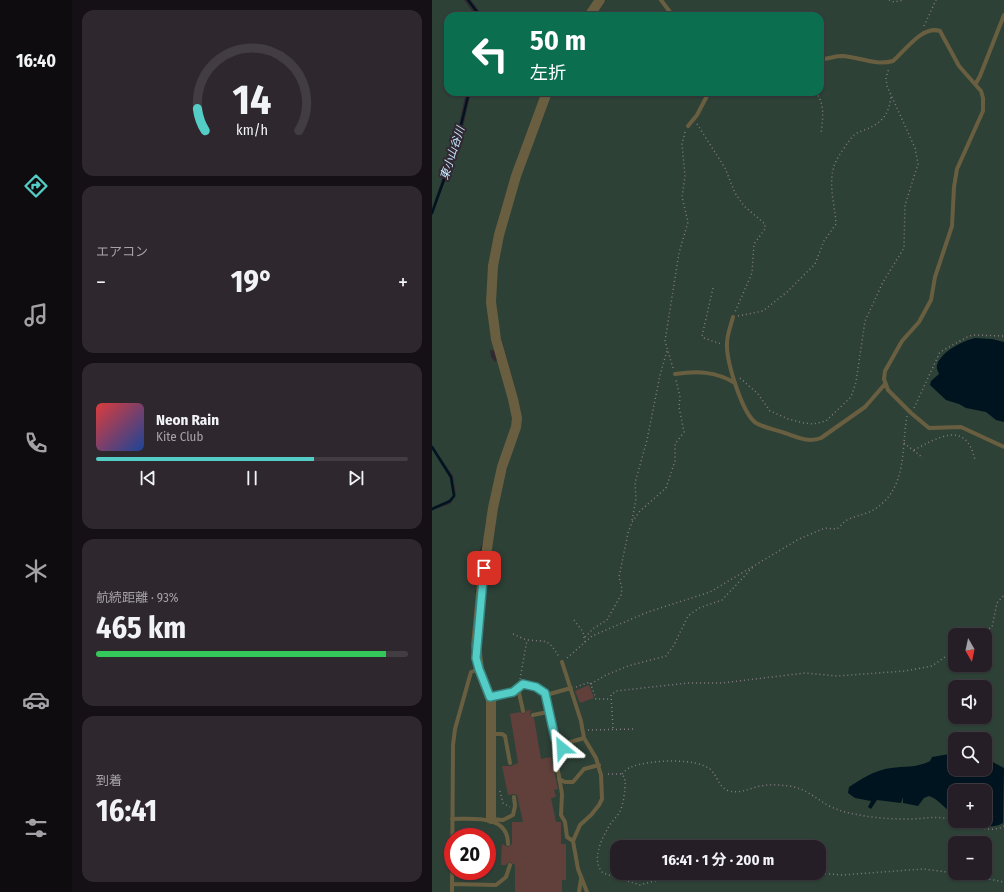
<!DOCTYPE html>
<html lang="ja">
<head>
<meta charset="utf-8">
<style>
	body { margin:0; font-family:"Fira Sans Condensed","Noto Sans JP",sans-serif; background:#2e272e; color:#f1f3f6; height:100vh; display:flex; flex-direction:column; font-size:15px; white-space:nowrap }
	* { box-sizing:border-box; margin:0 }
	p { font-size:13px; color:#a4a2a7 }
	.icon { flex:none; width:22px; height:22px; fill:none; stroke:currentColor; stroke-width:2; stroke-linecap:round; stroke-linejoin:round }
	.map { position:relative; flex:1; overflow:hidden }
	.sheet { display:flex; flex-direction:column; gap:10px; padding:10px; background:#151015; width:360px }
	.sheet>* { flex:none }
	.guide { position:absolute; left:12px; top:12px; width:380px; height:84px; border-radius:12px; box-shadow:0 1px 3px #0004,0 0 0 1px #423c43; background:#0b6e4f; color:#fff; overflow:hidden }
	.needle { width:26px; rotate:171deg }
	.fabs { position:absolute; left:516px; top:628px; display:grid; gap:8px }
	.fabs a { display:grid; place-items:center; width:44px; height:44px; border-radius:8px; background:#261e26; box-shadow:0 1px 3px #0004,0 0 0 1px #423c43; font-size:20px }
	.speed { position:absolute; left:12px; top:828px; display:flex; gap:8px; font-size:20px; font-weight:700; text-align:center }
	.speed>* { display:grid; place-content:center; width:52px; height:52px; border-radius:50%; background:#261e26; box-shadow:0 1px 3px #0004,0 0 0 1px #423c43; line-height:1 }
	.speed .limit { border:6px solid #d22; background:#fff; color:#111 }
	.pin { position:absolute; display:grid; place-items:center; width:34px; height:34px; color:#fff; margin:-17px; border-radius:8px; box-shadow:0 2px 6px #0006 }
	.me { position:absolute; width:44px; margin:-22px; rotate:333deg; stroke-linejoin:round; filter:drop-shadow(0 0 3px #0008) }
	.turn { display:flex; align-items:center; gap:14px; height:84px; padding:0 20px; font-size:18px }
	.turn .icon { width:52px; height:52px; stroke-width:2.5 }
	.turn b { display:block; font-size:28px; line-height:34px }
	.big { font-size:30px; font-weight:700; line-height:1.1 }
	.sheet .widget { flex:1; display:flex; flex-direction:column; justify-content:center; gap:6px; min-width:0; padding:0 14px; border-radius:12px; background:#2e272e }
	.sheet .dial { align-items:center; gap:0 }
	.dial svg { height:104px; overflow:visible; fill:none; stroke:#423c43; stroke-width:7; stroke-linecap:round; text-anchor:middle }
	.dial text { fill:#f1f3f6; stroke:none }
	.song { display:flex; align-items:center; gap:12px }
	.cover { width:48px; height:48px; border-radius:6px; background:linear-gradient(135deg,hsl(0 70% 55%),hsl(220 70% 35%)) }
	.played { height:4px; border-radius:2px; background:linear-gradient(90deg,#54cdc7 70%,#423c43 70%) }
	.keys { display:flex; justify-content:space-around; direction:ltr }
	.heat { display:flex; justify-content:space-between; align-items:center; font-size:22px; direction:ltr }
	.charge { height:6px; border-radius:3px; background:linear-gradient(90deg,#34c759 93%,#423c43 0) }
	.trip { position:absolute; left:178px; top:840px; width:216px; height:40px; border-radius:12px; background:#261e26; box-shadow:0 1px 3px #0004,0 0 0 1px #423c43; font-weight:700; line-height:40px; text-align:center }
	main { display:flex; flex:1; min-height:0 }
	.menu { display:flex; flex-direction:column; width:72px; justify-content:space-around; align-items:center; background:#0f0c0f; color:#a4a2a7 }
	.menu .icon { width:28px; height:28px }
	.menu .selected { color:#54cdc7 }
	.menu b { font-size:18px; color:#f1f3f6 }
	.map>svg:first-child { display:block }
</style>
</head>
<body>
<main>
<nav class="menu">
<b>16:40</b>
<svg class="icon selected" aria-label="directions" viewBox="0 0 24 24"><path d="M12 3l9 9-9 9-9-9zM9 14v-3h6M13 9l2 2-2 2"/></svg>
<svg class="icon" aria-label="music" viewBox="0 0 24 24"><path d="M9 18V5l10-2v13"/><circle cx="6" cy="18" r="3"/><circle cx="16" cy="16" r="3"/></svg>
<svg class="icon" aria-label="phone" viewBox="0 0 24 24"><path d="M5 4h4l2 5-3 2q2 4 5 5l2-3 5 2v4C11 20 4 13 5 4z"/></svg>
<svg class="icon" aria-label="climate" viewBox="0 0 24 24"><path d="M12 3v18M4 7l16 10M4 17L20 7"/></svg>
<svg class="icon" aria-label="car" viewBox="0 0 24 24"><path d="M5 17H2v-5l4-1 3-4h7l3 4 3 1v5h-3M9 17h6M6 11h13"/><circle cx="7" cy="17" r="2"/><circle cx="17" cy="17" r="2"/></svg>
<svg class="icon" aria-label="filters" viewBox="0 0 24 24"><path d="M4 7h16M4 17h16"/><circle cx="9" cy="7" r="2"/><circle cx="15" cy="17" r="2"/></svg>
</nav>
<section class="sheet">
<div class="widget dial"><svg viewBox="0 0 100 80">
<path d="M14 69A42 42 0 1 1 86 69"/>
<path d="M14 69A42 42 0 0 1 8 52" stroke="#54cdc7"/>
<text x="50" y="56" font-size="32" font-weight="700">14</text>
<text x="50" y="72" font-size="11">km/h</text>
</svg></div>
<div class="widget"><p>エアコン</p>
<div class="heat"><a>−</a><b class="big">19°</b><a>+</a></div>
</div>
<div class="widget">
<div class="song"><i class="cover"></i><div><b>Neon Rain</b><p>Kite Club</p></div></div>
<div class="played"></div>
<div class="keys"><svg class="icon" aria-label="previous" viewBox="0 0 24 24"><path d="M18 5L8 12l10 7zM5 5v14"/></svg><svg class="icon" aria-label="pause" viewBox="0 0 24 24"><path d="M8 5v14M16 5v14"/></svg><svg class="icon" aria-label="next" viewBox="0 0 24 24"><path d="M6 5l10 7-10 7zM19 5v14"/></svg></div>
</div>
<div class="widget"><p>航続距離 · 93%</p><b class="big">465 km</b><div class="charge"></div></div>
<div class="widget"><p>到着</p><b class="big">16:41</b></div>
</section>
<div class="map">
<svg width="572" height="892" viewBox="0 0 572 892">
	<rect width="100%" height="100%" fill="#322832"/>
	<path fill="#2d4137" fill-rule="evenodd" d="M0 0H32L44 16H16V92H34L23 142 0 208Z
		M39 0H164L154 16H51Z
		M174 0H572V892H0V510L18 504 24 495 21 476 0 445V215L27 145 39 92H111C88 153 58 223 55 288 54 309 60 329 63 349L60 351 58 349 59 357 63 362 65 360 67 362 78 402 81 421 63 482 54 533 46 555 49 557 50 560 46 586 43 592 45 595 43 636 51 628 56 573 67 497 88 423 85 395 67 330 63 297 64 267 80 201 119 92H388V16H163ZM523 635H553V665H523ZM523 687H553V717H523ZM523 739H553V769H523ZM523 791H553V821H523ZM21 837H55V871H21ZM523 843H553V873H523ZM185 847H387V873H185Z
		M0 449 18 478 21 495 16 501 0 507Z"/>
	<path fill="#001420" d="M543 338 560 339 572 342V422L564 420 554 412 534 408 527 404 514 400 498 385 499 381 507 374C506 370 504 368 505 365 509 352 530 341 543 338Z
		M523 753V769H553V758L572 768 571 823C560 830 548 824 537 821H553V791H523V815C513 810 507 799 497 796L492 798 486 806 471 803V797L469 803 445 800 439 809 436 807 439 801 423 798 416 793 417 787C429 779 443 770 459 768 473 766 485 768 498 761L500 757Z"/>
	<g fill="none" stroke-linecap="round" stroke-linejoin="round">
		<path stroke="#001420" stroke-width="2.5" d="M36 0 48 16
			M0 213 24 146 37 92
			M0 447 19 477 22 496 18 501 0 509"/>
	</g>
	<path fill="#61403b" d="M157 685 162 698 148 703 143 691Z
		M99 710 98 715 102 718 109 759 119 757 126 789 122 790 124 797 119 798 124 822H129V844H134V880H130V892H83V865L78 862 74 865H69L70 844 76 847 80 844V822H91L85 795 82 794 76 795 70 766H79L86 763 78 714 88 712 91 714 94 711Z"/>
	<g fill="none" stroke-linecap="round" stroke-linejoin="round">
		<path stroke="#837b83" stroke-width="1.5" stroke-dasharray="1 3" stroke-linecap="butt" d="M457 0 462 2 472 0
			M492 26 504 0
			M384 92C393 105 391 118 389 133
			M265 124 293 168 303 193 312 206 333 224V229L322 244 320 273 303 312
			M281 288 270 336 272 338 289 344
			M306 316 331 311 355 292 383 264 392 241 404 224C403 204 396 186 402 166 404 159 417 140 422 135 427 131 434 130 439 127 453 121 458 109 459 95
			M241 368 233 341 247 253 256 222 250 197 253 176 250 144 253 132
			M308 378 326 394 338 411 356 419 372 423 381 424 394 421 419 397 424 382 433 321 451 282 472 248 473 205 486 164 483 148 455 86 454 78 457 68
			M482 408 508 352 537 336 543 335 572 336
			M472 443 491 458
			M482 450C507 437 534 420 543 460
			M200 520 204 499 203 483 215 440 228 375 235 351
			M142 620 151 632 153 642
			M81 634C86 636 91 639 96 640 115 642 116 638 127 657
			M547 635 560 627 565 603 572 595
			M153 637 162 628 175 620 189 595 190 589 187 577 196 533 200 522 208 511 234 488 243 461V444L252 432 247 407 248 397 244 380
			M135 658 160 636 216 612 278 592 367 539 393 528 405 529C409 526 412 521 417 519 426 515 435 514 443 509 476 487 469 449 475 416
			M88 679 95 640
			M159 684 174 675 196 666 234 656 242 645 256 616 267 608 290 600 321 567
			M144 687 158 682 164 699H179
			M181 728 179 695 184 691 256 683H290L373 673 405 676 473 671 500 666 523 650
			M156 730 204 729
			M176 774H190C194 779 193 783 193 789 192 797 191 806 187 813 184 818 179 822 176 828 169 840 159 861 171 873L208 885 252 873
			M190 774C193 771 196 768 199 767 217 760 265 757 279 770 286 777 287 788 297 791 308 794 318 788 329 786 338 784 348 785 357 786 373 788 383 798 397 806 406 810 414 813 423 814 440 818 458 819 475 819 494 819 503 815 523 820
			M68 791 71 803 78 807
			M525 821C539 825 559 834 572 826
			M385 873 410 875 491 869 523 873
			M526 873 572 882"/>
		<path stroke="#695f40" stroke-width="4" d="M229 0 241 16
			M388 59C396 59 403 56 410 56 428 57 443 66 461 61 473 51 490 25 508 31L527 66 549 91 551 98V111L525 169 522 187 520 226 503 277 499 300 487 322 470 341 453 371 452 379 456 390 479 413 497 428 529 427 572 447
			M544 83 548 76 572 15
			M256 126 265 115 277 92
			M301 317C299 325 295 335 295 343 294 361 310 413 324 423 333 428 344 430 353 433 365 437 376 443 389 438L433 407 453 384
			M243 374C265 371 283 371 303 383
			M130 662 149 721 152 738 164 758 169 775 170 799 167 805 159 815 148 825 141 841 146 869 155 892
			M86 688 91 711
			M114 695 139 688
			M58 697 81 692 91 684 104 687 113 693 123 738 130 748
			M101 715 116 712
			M59 734H70L73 736 78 763
			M127 779 133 782H141L152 769 167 765
			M20 819C41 819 76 814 76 844
			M59 819 71 820 81 815 83 806 82 797
			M141 841 135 837 133 822 129 815 130 794 124 759 126 753 135 743 152 738
			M20 884 64 885 74 877 78 865
			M20 892 21 745 23 729 39 672 47 669
			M147 892 149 879"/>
		<path stroke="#695f40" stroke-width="10" d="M157 16 168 0
			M59 819V700L47 669 44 646 50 583 61 508 70 467 84 427 85 418 81 399 64 339 59 302 61 266 67 235 84 176 115 92"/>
	</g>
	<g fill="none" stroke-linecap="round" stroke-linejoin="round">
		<g stroke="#378581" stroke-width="10">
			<path id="route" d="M52 568 44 658 47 669 58 697 81 692 91 684 104 687 113 693 123 738 130 748"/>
		</g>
		<use href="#route" stroke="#54cdc7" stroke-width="7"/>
	</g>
	<g text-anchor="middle" stroke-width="4" stroke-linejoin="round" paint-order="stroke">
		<g font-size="11" font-style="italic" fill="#c6e9ff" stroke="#322832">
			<text transform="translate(20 153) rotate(-72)" y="4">東小山谷川</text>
		</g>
	</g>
</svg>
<div class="fabs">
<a><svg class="needle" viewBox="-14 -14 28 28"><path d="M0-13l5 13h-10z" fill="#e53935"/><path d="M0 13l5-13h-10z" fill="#a4a2a7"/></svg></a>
<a><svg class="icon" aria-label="sound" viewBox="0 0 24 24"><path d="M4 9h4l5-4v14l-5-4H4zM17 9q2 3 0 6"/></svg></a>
<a><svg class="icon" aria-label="search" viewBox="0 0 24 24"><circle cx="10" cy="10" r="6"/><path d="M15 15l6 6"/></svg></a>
<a>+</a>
<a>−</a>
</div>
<div class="speed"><div class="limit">20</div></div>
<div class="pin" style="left:52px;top:568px;background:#d93025"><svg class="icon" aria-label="arrive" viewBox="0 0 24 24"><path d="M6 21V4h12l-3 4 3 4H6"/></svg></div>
<svg class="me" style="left:130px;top:748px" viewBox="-20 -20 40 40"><path d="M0-17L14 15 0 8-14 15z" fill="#54cdc7" stroke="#fff" stroke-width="4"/></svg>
<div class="trip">16:41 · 1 分 · 200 m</div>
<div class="guide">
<div class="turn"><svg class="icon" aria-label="left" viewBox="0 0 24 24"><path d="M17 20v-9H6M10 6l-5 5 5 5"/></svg><div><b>50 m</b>左折</div></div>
</div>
</div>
</main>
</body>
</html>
